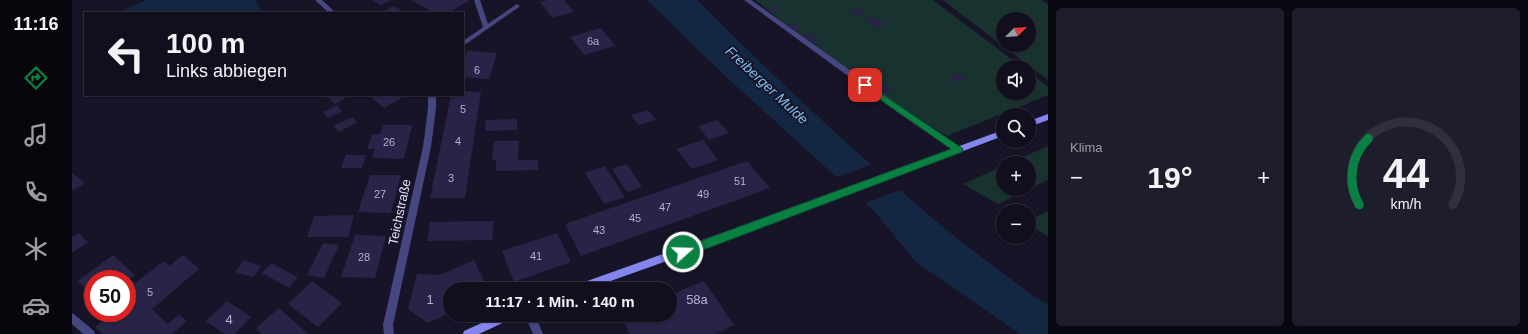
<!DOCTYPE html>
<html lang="de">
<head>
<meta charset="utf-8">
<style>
	body { margin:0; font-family:Arial,sans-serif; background:#1e1d2b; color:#f1f3f6; height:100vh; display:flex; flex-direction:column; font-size:15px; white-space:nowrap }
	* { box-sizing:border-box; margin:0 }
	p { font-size:13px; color:#9c9ca4 }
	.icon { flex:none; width:22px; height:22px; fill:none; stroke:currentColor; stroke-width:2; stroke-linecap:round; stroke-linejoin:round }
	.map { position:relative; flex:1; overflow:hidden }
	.panel { display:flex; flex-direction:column; gap:8px; padding:8px; background:#090810; width:480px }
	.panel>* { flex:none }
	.banner { position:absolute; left:12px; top:12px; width:380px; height:84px; border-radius:0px; box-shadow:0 1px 3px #0004,0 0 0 1px #302f3c; background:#110f1e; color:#f1f3f6; overflow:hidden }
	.needle { width:26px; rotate:66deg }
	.tools { position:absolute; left:924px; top:12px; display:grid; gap:8px }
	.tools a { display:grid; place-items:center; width:40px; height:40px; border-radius:50%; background:#110f1e; box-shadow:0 1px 3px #0004,0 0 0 1px #302f3c; font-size:20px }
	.speed { position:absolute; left:12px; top:270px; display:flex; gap:8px; font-size:20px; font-weight:700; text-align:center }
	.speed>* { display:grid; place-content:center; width:52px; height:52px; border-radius:50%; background:#110f1e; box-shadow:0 1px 3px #0004,0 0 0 1px #302f3c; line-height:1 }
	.speed .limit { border:6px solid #d22; background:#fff; color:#111 }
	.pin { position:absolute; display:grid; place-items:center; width:34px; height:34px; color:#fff; margin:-17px; border-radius:8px; box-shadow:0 2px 6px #0006 }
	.me { position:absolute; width:44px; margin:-22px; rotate:70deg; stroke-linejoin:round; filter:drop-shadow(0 0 3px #0008) }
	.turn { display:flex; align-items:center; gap:14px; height:84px; padding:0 16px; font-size:18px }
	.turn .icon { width:52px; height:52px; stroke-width:2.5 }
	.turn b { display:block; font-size:28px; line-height:34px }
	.big { font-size:30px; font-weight:600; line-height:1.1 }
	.panel .tile { flex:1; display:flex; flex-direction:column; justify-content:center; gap:6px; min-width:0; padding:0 14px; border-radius:6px; background:#1e1d2b }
	.panel .dial { align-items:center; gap:0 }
	.dial svg { height:104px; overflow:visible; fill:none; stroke:#302f3c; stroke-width:7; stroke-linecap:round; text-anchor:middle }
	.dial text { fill:#f1f3f6; stroke:none }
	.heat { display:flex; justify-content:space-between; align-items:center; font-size:22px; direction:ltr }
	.panel .tiles { flex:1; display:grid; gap:8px; grid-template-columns:repeat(2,1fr) }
	.trip { position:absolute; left:371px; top:282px; width:234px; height:40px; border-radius:20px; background:#110f1e; box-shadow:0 1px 3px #0004,0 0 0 1px #302f3c; font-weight:600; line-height:40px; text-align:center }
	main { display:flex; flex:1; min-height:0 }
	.dock { display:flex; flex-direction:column; width:72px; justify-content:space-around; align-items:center; background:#07060c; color:#9c9ca4 }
	.dock .icon { width:28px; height:28px }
	.dock .active { color:#0b8043 }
	.dock b { font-size:18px; color:#f1f3f6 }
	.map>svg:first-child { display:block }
</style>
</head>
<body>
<main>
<nav class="dock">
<b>11:16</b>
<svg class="icon active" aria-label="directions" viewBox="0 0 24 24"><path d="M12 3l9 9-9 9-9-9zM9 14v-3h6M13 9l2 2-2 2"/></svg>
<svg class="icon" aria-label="music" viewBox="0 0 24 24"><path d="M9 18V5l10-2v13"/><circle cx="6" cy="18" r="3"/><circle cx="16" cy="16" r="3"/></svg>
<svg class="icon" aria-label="phone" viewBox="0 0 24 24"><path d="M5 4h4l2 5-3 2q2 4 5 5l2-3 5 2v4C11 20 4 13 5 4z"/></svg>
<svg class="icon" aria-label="climate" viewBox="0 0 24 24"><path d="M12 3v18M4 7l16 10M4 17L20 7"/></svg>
<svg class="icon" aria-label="car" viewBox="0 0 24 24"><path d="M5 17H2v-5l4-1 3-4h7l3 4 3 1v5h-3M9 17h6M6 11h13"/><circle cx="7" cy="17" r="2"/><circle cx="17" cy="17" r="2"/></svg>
</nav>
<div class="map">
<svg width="976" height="334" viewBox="0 0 976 334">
	<rect width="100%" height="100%" fill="#171428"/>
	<path fill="#18322f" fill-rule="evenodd" d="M683 0H861L950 67H931V93H957V72L976 87V95L875 136 829 109 704 17Z
		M871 0H969L976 4V80ZM931 19H957V45H931Z
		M976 146V180L926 204 891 184 931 166V189H957V163H938Z
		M976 211V236L957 225V221Z"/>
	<path fill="#132743" d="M75 0H183L190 11 187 13H110L108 10 100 13H45Z
		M575 0H625C702 77 782 152 865 222 896 248 929 271 961 296L976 305V334H948L844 262 802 211 651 74Z"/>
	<path fill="#171428" d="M801 164 831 189 791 204 762 178Z"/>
	<path fill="#282347" d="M300 0H320L309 5Z
		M339 0H398L376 13H362Z
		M476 0H492L502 12 480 18 468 2Z
		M322 6 334 13H308Z
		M704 6 709 11 701 13 696 9Z
		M786 8 794 13 786 16 778 10Z
		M802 17 814 25 805 28 794 19Z
		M721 22 730 29 723 31 715 25Z
		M529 28 543 46 512 55 498 37Z
		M738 33 749 41 741 43 730 35Z
		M395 51 425 53 417 79 391 77V62Z
		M797 68 805 74 796 77 788 71Z
		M886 73 894 79 886 82 877 77Z
		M807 81 821 91 814 94 800 84Z
		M391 91 409 92 393 198H358L379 95H391Z
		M260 95H278L263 104 255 97Z
		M297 95H334L312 108Z
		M265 105 270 111 256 118 251 112Z
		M576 110 584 120 566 125 559 115Z
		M281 117 285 123 266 132 262 125Z
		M445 119V130L413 131 414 120Z
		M645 120 657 133 637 140 626 126Z
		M311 125H340L332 159 300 158 303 149H295L300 134H308Z
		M631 140 646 160 620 169 604 149Z
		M422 141H447L446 160H466V170L424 171V160H420Z
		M274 155H294L290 168H269Z
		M675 161 698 188 509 256 493 224Z
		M555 164 570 187 555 192 540 169Z
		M533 166 553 197 532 204 513 173Z
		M0 173 13 183 0 191Z
		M298 175H329L319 213 286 212Z
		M282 215 276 237H235L242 216Z
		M422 221 420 240 355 241 358 222Z
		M7 233 16 242 0 253V237Z
		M485 233 499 262 442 282 430 251Z
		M283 235 314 236 303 278 269 277Z
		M251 243 267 245 252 278 235 275Z
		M41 255 63 275 55 281V279H21V296L6 281Z
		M111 255 127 269 80 309 95 324 107 315 115 321 100 334H31L23 327 41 313H55V302L60 298 55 295V289L92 261 97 266Z
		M172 260 189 266 181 277 163 272Z
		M402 260 416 289H378V313L356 323 336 309 345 274 368 275Z
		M199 263 226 277 217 288 190 273Z
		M240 281 270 303 246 327 216 304Z
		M632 281 662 325 643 334H558L549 316 598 315V295Z
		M155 301 179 317 163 334H152L134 321Z
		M207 308 236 334H190L184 328Z"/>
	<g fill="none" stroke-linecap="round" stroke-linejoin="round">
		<path fill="#464681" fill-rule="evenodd" d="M402 0H408L417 27 416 28 414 29 411 27Z
			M831 109 890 148 891 150 890 152H884L828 114 827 112 828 110Z
			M0 313 3 315 22 331 23 334H11L0 324Z"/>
		<path fill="#464681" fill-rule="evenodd" d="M243 0H250L264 13H257Z
			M672 0H679L834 110 835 112 834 114H828Z
			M445 4 448 6 447 7 391 46V41Z
			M356 95H364V108L359 147 321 325 322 334H312L311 325 351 147 356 108Z
			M453 315H463L471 334H461Z"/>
		<path fill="#8486ee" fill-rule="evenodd" d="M976 114V120L957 127V121Z
			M931 130V136L668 235 516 289H499L501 286 504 285 661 229Z
			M427 315H443L441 318 407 334H391L392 331Z"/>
	</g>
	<path fill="#0b8043" stroke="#07532c" d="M793 83 890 148 891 150 890 152 615 256 611 257 607 256 606 252 607 249 879 149 790 87 789 85Z"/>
	<g text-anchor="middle" stroke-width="4" stroke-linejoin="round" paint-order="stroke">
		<g font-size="11" fill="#b4b1ce">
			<text x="521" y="45">6a</text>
			<text x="405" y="74">6</text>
			<text x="391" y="113">5</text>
			<text x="386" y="145">4</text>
			<text x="317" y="146">26</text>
			<text x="379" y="182">3</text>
			<text x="668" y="185">51</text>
			<text x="308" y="198">27</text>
			<text x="631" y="198">49</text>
			<text x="593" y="211">47</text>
			<text x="563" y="222">45</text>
			<text x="527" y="234">43</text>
			<text x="464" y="260">41</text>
			<text x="292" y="261">28</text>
			<text x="78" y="296">5</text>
		</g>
		<g font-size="13" fill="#e2e0fb" stroke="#171428">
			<text transform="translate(327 212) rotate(-78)" y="5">Teichstraße</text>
		</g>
		<g font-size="13" fill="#b4b1ce">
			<text x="358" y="304">1</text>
			<text x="625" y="304">58a</text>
			<text x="157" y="324">4</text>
		</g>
		<g font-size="14" font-style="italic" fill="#7cbeed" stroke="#171428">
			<text transform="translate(695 85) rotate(43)" y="5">Freiberger Mulde</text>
		</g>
	</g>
</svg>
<div class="tools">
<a><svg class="needle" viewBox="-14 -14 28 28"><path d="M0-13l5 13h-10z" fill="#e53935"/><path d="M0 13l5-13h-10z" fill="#9c9ca4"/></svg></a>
<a><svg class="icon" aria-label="sound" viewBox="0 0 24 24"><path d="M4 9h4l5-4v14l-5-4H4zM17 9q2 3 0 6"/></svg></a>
<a><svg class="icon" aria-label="search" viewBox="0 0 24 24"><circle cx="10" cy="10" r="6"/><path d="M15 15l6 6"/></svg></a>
<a>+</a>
<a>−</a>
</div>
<div class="speed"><div class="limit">50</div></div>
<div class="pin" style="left:793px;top:85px;background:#d93025"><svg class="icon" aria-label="arrive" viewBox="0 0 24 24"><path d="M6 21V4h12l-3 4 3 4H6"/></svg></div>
<svg class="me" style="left:611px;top:252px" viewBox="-20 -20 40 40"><circle r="17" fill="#0b8043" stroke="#fff" stroke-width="3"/><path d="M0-11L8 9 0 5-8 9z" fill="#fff"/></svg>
<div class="trip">11:17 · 1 Min. · 140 m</div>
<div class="banner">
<div class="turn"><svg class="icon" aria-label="left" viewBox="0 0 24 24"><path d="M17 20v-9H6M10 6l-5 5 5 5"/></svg><div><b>100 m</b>Links abbiegen</div></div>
</div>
</div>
<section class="panel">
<div class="tiles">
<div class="tile"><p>Klima</p>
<div class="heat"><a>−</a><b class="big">19°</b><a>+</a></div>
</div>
<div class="tile dial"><svg viewBox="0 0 100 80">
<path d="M14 69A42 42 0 1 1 86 69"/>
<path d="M14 69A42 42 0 0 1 21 18" stroke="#0b8043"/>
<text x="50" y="56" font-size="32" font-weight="700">44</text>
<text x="50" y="72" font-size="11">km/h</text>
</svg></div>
</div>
</section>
</main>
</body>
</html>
